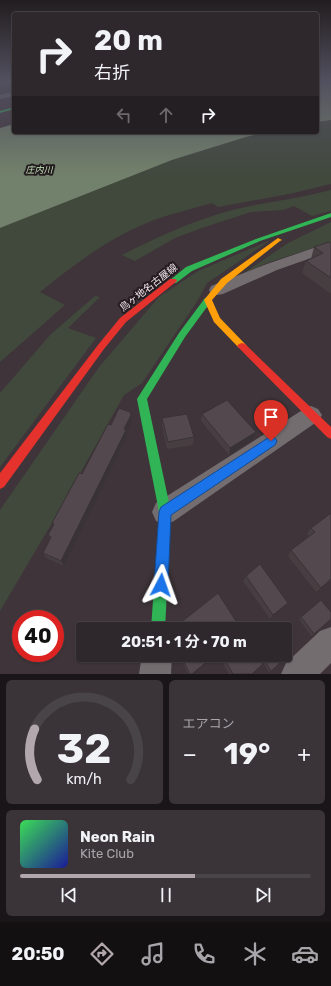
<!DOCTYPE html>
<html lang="ja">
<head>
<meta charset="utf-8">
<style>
	body { margin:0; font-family:Rubik,"Noto Sans JP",sans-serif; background:#3a3337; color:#f1f3f6; height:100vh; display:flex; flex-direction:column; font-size:15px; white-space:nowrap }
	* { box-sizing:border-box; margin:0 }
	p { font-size:13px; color:#a7a5a9 }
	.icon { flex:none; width:22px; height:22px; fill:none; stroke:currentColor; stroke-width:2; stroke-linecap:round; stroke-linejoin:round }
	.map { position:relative; height:674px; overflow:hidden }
	.drawer { display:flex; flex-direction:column; gap:6px; padding:6px; background:#191518; flex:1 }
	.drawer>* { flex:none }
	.guide { position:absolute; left:12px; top:12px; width:307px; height:122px; border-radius:4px; box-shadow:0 1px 3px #0004,0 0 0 1px #494447; background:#2e272b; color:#f1f3f6; overflow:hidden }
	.speed { position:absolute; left:12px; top:610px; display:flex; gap:8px; font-size:20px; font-weight:700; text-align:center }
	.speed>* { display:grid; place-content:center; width:52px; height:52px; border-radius:50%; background:#2e272b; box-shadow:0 1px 3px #0004,0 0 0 1px #494447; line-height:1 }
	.speed .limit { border:6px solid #d22; background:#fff; color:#111 }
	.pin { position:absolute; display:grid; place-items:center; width:34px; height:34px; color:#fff; margin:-41px -17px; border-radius:50% 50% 50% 0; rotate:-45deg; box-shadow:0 0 4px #0007 }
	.pin .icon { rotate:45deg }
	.me { position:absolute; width:44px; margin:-22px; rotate:4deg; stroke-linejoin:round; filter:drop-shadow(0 0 3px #0008) }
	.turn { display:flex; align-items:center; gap:14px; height:84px; padding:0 16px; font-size:18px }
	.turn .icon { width:52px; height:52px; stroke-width:2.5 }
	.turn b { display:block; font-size:28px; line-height:34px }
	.lanes { display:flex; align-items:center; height:38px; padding:0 16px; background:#0003; justify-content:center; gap:20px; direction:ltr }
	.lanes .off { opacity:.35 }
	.big { font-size:30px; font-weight:700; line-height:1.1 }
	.drawer .widget { flex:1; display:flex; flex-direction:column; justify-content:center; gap:6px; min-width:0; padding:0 14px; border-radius:6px; background:#3a3337 }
	.drawer .dial { align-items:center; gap:0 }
	.dial svg { height:104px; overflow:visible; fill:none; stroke:#494447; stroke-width:7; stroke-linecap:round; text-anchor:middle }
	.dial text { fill:#f1f3f6; stroke:none }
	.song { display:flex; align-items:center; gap:12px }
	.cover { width:48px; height:48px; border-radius:6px; background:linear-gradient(135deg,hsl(130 70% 55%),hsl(240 70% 35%)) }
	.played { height:4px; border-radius:2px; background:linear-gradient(90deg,#b2a7ac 60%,#494447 60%) }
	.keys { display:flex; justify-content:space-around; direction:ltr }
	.heat { display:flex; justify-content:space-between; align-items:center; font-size:22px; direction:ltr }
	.drawer .tiles { flex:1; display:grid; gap:6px; grid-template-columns:1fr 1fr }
	.widget:last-child { grid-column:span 2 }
	.trip { position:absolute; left:76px; top:622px; width:216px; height:40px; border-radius:4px; background:#2e272b; box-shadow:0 1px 3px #0004,0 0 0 1px #494447; font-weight:700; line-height:40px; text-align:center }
	.tabs { display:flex; height:64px; justify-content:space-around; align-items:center; background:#121011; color:#a7a5a9 }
	.tabs .icon { width:28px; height:28px }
	.tabs .active { color:#b2a7ac }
	.tabs b { font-size:18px; color:#f1f3f6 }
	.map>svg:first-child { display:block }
</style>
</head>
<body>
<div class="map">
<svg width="331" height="674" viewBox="0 0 331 674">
	<rect width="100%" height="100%" fill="#3e3439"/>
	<path fill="#41493d" d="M331 120V184L289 194 218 207 212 203C188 210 164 215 142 225 105 241 71 267 40 292L65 305 0 362V228L172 160 246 137 268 132H317V122Z
		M331 190V211L312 216 294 206 283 210 251 212 202 228 175 238 135 261 122 255C163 234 205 215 250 206 277 201 304 197 331 190Z
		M331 222V242L267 263 241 275 288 243Z
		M271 240 207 283 198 300 142 383 124 395 62 506 0 611V510L99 367 159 297 198 271Z
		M95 296 100 297 68 328 96 338 0 467V393L51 334Z"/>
	<path fill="#72816b" d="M317 81H331V120L317 122Z
		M14 124V132H268L246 137 172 160 0 228V128Z"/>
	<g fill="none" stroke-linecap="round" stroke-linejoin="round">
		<path fill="#736d70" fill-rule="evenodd" d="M14 92V96L0 99V95Z
			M331 242V251L277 270 223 294 217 295 211 294 209 290 211 286 267 264Z
			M311 406 318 409 322 415 318 421 174 521 165 525 156 521 152 512 156 503 304 409Z
			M331 627V663L320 674H281L286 663 320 631Z
			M142 655H172L171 674H139Z"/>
		<path fill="#30b455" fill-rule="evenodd" d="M14 107V109L0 113V111Z
			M331 213V217L260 241 192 271 176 283H170L169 281 186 267 256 239Z
			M208 297 212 300 185 337 147 399 171 512 165 629H151L159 512 137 399 179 333 205 298Z"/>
		<path fill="#ff9f0a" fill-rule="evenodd" d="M278 238 282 240 280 241 227 283 212 300 220 318 247 346 245 348H239L214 322 204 300 221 279Z"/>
		<path fill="#e5322d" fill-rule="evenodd" d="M170 279H176L177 281 126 322 104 349 4 487 0 489V473L98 345 120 318Z
			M242 343 245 344 331 427V439L327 437 239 348 237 346 239 344Z"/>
	</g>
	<path fill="#473e42" d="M331 243V294L302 273 306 261 311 259 314 247Z
		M202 414 256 432 254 439 229 455 201 421Z
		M162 418 194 437 193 445 167 449 162 426Z
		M132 422 126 433 127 437 64 566 46 558 43 553 50 539 48 535 53 525 52 523 111 425Z
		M331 513V580L316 592 288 556 291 550 309 536 307 534 311 528Z
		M246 576 285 607 270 619 243 581Z
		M321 600 314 634 311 636 299 619Z
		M178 655H217L194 674H188Z
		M218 655H257L252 674H229Z
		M258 655H275L271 671 269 672Z"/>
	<path fill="#393236" d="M14 85V91L0 93V87Z
		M131 415 132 422 126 433 127 437 64 566 61 561Z
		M256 432 254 439 229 455 230 448Z
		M288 603 285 607 270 619 273 615Z
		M215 655H217L194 674H192Z"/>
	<path fill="#52484d" stroke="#393236" d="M0 81H14V85L0 87Z
		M329 242 331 243V278L306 261 323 253 314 247Z
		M227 400 256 432 230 448 202 414Z
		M119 408 130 412 131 415 124 429 126 430 61 561 43 553 51 537 48 535 54 524 52 523 79 473 82 474 108 424 111 425Z
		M187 414 194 437 168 442 162 418Z
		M331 513V579L321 588 291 550 315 532 311 528Z
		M260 564 288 603 273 615 246 576Z
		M218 593 241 629H175L174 628Z
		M321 600 331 612V619L314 634 301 617Z
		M180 655H215L192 674H190Z
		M222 655H257L263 664 252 674H233Z
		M261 655H275L280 663 271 671Z"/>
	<linearGradient id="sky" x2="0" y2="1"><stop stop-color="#221d1f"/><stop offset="0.46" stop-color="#52505f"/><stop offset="1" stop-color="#52505f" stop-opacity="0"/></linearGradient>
	<rect width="331" height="175" fill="url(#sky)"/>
	<path fill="#1a73e8" stroke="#114b97" d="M271 436 275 438 277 441 275 445 171 515 168 585 166 590 161 592 156 590 154 585 159 512 161 507Z"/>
	<g text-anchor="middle" stroke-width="4" stroke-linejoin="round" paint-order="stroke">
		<g font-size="9" font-style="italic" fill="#c1e4b5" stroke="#231b1f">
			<text x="39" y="173">庄内川</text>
		</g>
		<g font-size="10" fill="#f0e5ea" stroke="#231b1f">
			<text transform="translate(148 287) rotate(-38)" y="4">鳥ヶ地名古屋線</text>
		</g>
	</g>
</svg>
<div class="speed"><div class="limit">40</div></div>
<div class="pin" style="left:271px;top:441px;background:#d93025"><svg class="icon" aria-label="arrive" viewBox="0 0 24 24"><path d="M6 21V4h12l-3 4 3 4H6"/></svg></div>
<svg class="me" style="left:161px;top:585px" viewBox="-20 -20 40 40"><path d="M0-17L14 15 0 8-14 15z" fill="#1a73e8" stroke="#fff" stroke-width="4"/></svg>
<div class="trip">20:51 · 1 分 · 70 m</div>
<div class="guide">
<div class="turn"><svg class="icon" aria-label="right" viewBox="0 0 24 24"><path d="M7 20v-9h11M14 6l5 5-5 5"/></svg><div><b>20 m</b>右折</div></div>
<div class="lanes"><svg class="icon off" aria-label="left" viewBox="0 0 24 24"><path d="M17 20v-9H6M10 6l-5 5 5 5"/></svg><svg class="icon off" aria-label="ahead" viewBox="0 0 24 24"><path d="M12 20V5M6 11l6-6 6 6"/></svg><svg class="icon" aria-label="right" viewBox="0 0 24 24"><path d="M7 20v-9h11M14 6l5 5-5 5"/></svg></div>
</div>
</div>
<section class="drawer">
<div class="tiles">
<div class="widget dial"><svg viewBox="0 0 100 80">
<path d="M14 69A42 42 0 1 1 86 69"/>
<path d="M14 69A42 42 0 0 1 12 30" stroke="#b2a7ac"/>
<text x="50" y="56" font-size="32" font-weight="700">32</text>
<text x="50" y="72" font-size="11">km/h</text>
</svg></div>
<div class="widget"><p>エアコン</p>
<div class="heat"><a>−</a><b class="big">19°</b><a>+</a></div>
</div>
<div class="widget">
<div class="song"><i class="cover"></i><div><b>Neon Rain</b><p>Kite Club</p></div></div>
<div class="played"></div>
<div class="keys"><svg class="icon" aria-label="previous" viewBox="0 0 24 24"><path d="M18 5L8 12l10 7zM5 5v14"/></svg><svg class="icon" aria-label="pause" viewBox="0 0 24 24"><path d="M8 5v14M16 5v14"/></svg><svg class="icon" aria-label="next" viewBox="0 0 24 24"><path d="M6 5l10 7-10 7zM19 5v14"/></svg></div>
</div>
</div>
</section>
<nav class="tabs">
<b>20:50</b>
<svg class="icon active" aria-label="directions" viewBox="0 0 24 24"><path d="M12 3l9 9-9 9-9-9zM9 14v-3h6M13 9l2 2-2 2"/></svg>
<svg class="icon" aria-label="music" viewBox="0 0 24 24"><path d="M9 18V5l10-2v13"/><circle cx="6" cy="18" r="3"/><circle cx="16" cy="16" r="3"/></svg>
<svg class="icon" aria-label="phone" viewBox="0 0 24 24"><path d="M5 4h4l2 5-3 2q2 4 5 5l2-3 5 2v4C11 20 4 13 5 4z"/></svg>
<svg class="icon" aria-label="climate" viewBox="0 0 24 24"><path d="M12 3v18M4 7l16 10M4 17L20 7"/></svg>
<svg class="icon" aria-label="car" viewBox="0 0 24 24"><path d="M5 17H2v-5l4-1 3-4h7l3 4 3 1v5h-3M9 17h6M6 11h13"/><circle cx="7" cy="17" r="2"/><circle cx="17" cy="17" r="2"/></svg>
</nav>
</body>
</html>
